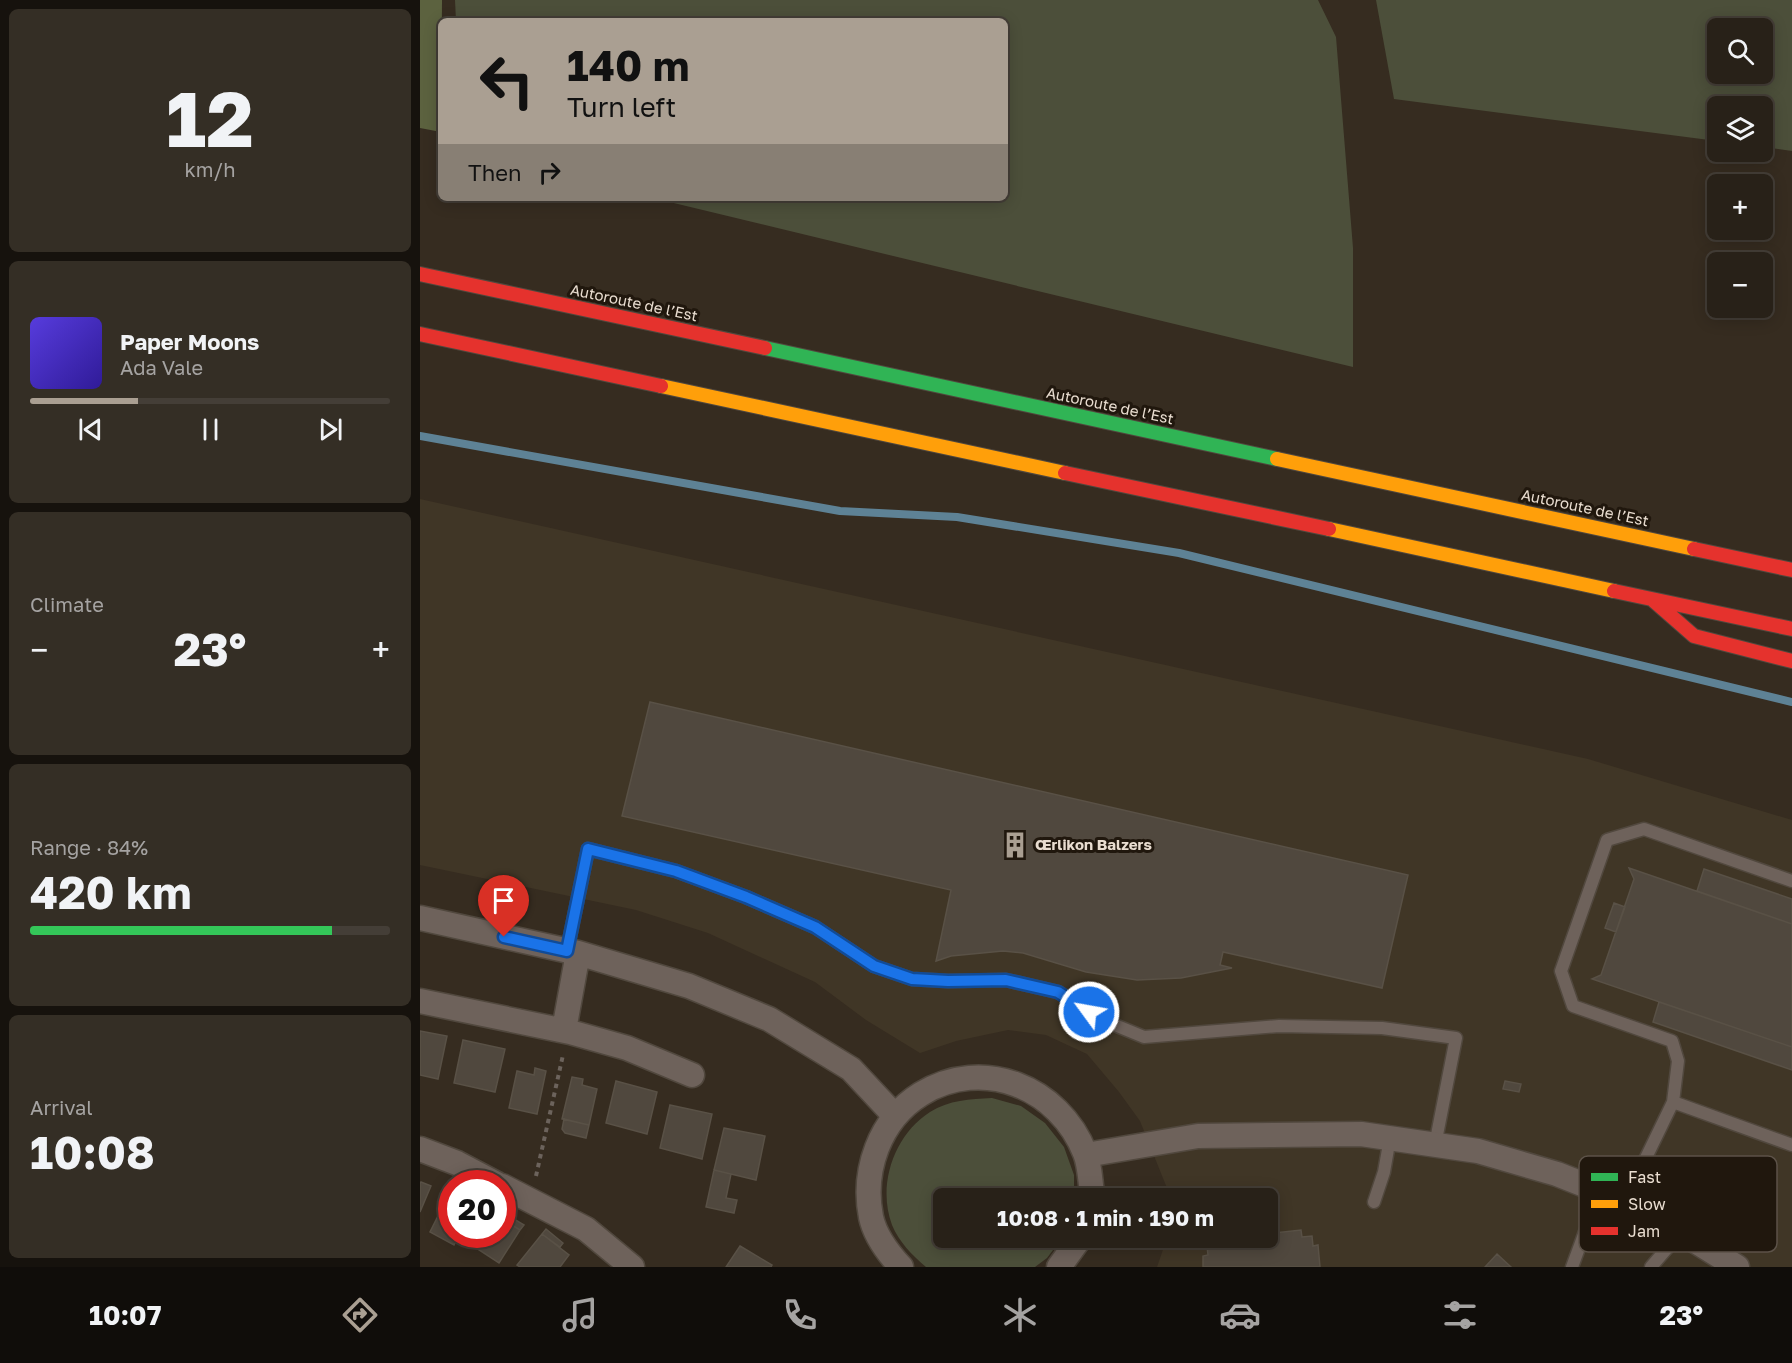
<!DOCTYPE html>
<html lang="en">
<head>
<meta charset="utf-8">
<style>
	body { margin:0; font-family:"Golos Text",sans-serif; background:#342e25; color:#f1f3f6; height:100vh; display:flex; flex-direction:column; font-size:22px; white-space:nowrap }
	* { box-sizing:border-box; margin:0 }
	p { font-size:20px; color:#a5a3a2 }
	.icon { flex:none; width:33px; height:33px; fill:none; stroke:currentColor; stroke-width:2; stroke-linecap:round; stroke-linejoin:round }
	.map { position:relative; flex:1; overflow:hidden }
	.drawer { display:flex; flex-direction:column; gap:9px; padding:9px; background:#16120d; width:420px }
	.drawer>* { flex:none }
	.guide { position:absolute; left:18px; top:18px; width:570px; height:183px; border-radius:9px; box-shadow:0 3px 15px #0003,0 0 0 2px #443e37; background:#aa9f92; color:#111; overflow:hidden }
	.tools { position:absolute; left:1287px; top:18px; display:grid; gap:12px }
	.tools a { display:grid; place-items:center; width:66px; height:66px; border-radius:9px; background:#282118; box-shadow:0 3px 15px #0003,0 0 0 2px #443e37; font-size:30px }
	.speed { position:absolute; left:18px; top:1170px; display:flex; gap:12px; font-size:30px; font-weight:700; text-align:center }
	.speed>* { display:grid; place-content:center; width:78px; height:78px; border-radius:50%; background:#282118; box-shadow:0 3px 15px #0003,0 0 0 2px #443e37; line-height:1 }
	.speed .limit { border:9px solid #d22; background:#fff; color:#111 }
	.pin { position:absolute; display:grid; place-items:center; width:51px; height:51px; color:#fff; margin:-62px -26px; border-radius:50% 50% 50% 0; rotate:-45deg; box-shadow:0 0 6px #0007 }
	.pin .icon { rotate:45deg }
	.me { position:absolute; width:66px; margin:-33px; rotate:302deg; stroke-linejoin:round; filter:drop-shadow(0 0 4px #0008) }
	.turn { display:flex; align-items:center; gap:21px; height:126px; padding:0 30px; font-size:27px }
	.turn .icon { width:78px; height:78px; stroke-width:2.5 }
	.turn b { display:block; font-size:42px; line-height:51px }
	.then { display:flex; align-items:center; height:57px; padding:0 30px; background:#0003; gap:12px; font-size:22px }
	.big { font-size:45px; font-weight:700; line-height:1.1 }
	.drawer .card { flex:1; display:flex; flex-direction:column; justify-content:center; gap:9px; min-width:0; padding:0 21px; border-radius:9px; background:#342e25 }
	.drawer .dial { align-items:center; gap:0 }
	.dial b { font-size:78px; line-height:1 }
	.song { display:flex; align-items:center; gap:18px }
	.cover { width:72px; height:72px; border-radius:9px; background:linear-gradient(135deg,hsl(250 70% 55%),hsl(250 70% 35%)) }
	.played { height:6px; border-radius:3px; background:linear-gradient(90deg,#aa9f92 30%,#443e37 30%) }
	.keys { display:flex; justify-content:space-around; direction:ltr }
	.heat { display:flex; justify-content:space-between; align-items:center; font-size:33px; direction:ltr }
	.charge { height:9px; border-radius:4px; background:linear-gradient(90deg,#34c759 84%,#443e37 0) }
	.trip { position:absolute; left:513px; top:1188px; width:345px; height:60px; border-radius:9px; background:#282118; box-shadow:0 3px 15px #0003,0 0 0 2px #443e37; font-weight:700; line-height:60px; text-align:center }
	.menu { display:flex; height:96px; justify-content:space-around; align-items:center; background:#100d0a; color:#a5a3a2 }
	.menu .icon { width:42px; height:42px }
	.menu .active { color:#aa9f92 }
	.menu b { font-size:27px; color:#f1f3f6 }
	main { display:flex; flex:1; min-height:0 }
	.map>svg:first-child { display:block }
</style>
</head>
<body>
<main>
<section class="drawer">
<div class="card dial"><b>12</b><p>km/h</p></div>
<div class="card">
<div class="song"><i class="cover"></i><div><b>Paper Moons</b><p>Ada Vale</p></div></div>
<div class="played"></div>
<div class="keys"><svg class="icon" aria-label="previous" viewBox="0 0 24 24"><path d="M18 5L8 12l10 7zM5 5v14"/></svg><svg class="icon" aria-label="pause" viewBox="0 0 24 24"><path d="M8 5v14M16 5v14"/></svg><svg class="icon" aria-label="next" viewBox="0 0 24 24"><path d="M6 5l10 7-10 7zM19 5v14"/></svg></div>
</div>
<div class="card"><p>Climate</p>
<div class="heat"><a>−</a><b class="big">23°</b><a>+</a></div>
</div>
<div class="card"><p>Range · 84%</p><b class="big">420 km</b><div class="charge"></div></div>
<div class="card"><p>Arrival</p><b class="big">10:08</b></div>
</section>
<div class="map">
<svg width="1372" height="1267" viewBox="0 0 1372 1267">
	<rect width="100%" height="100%" fill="#362c20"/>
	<path fill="#403626" d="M0 499 1168 759 1372 820V1267H737L747 1238H848V1198H751L720 1121 699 1092 667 1054 626 1035 588 1030 536 1041 500 1053 446 1020 395 982 288 933 216 910 0 865Z"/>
	<path fill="#4c4f3a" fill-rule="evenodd" d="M35 0H898L916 37 933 248V367L233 198H585V21H36Z
		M956 0H1372V151L1343 147 1342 106H1298L1297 141 974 99ZM1298 28H1342V74H1298Z
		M572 1098 601 1106 625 1123 644 1147 654 1175V1198H524V1238H642L627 1258 615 1267H506C492 1255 479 1242 472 1225 457 1185 474 1135 510 1112 529 1100 550 1099 572 1098Z"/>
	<path fill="#5c623f" d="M0 0H22L21 132 0 128Z"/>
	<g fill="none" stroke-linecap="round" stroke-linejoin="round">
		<path stroke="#5e8295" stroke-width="8" d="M0 436 420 511 537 517 759 553 1372 702"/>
	</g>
	<path fill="#50483e" stroke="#595146" stroke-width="1.5" d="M230 702 988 875 962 988 803 952 800 965 812 968 761 978 717 980 666 972 603 953 583 951 531 956 516 961 531 890 202 816Z
		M1209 868 1372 924V1047L1172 979 1181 975 1214 879Z
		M1284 869 1372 899V924L1277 891Z
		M1194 903 1205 907 1196 932 1185 928Z
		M1239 1002 1372 1047V1070L1233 1022Z
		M0 1031 27 1036 18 1079 0 1075Z
		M43 1040 85 1049 75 1092 34 1083Z
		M115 1068 126 1071 117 1114 89 1108 97 1071 114 1075Z
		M152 1077 163 1079 162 1085 177 1089 169 1125 142 1119Z
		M196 1081 237 1092 227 1134 186 1123Z
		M1085 1081 1101 1084 1099 1092 1083 1089Z
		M250 1105 292 1114 282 1159 240 1148Z
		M144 1119 169 1125 166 1138 145 1133 142 1129Z
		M304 1128 345 1136 336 1180 294 1170Z
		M294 1170 311 1174 306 1198 317 1200 314 1213 286 1207Z
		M1 1182 11 1186 0 1212V1184Z
		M26 1200 32 1202V1234H39L34 1245 10 1232Z
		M84 1213 104 1225 100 1230 82 1219Z
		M82 1219 100 1230 79 1263 50 1244 56 1234H82Z
		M848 1228 853 1230 854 1233 881 1230 882 1237 892 1236 893 1246 898 1245 900 1267H783V1256L788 1255 787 1246 797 1244V1238H848Z
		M126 1229 143 1243 140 1247 122 1234Z
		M122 1234 149 1255 140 1267H100L97 1265Z
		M320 1246 352 1265 351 1267H306Z
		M1077 1254 1091 1267H1065Z"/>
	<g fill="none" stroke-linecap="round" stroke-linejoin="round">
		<g stroke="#51483e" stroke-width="15">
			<path id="lane" d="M147 951 168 849 256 871 326 897 395 927 454 966 492 979 528 981 586 980 638 992 685 1021 724 1037 859 1026 962 1028 1036 1038 1015 1145
				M1253 1102 1372 1145
				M1205 1201 1253 1102 1258 1061 1252 1041 1153 1006 1141 971 1187 840 1224 829 1372 881
				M954 1202 964 1172 970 1138
				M1152 1267 1180 1191
				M1231 1267 1261 1232"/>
		</g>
		<g stroke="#51483e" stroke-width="27">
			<path id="street" d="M0 918 158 953 269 986 349 1019 431 1069 475 1116
				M0 1001 150 1032 207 1048 272 1075
				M144 1030 158 953
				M0 1149 37 1163 77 1184
				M666 1155 778 1136 853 1135 941 1134 1058 1151 1137 1174 1205 1201 1261 1232 1317 1267
				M82 1186 166 1229 212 1267
				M481 1267C468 1253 455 1236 451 1217 442 1171 459 1120 501 1094 563 1056 639 1087 665 1153 670 1165 670 1180 672 1193L671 1198
				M639 1267 660 1238"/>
		</g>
		<g stroke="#51483e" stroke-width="16">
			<path id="fast" d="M345 348 857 459"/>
		</g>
		<g stroke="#51483e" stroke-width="16">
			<path id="slow" d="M241 386 645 473
				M857 459 1274 549
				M909 529 1194 591"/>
		</g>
		<g stroke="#51483e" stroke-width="16">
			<path id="jam" d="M0 274 345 348
				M0 334 241 386
				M645 473 909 529
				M1274 549 1372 570
				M1194 591 1372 629
				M1234 601 1274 636 1372 661"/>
		</g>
		<path stroke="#6c635c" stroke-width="4" stroke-dasharray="4.5 4.5" stroke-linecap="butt" d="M116 1176 143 1055"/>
		<use href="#lane" stroke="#6e625b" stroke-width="12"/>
		<use href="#street" stroke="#6e625b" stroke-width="24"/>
		<use href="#fast" stroke="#30b455" stroke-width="14"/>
		<use href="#slow" stroke="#ff9f0a" stroke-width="14"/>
		<use href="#jam" stroke="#e5322d" stroke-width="14"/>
	</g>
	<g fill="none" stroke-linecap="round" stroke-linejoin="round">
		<g stroke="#114b97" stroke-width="15">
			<path id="route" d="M84 937 147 951 168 849 256 871 326 897 395 927 454 966 492 979 528 981 586 980 638 992 669 1012"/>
		</g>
		<use href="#route" stroke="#1a73e8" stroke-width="10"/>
	</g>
	<defs>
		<g id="building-bare" transform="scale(2.07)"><path d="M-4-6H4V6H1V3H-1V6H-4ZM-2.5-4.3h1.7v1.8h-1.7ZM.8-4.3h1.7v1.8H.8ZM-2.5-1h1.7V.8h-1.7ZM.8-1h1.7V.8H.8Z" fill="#aa9f92" stroke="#20170d" stroke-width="2.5" paint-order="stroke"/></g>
	</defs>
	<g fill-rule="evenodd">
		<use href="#building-bare" x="595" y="845"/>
	</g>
	<g text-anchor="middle" stroke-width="6" stroke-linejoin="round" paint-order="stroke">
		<g font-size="15" fill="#e9ddd0" stroke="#20170d">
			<text transform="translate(214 303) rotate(12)" y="5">Autoroute de l’Est</text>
			<text transform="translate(690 406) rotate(12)" y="5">Autoroute de l’Est</text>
			<text transform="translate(1165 508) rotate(12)" y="5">Autoroute de l’Est</text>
		</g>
		<g font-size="15" font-weight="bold" fill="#e9ddd0" stroke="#20170d" text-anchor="start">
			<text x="615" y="850">Œrlikon Balzers</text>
		</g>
	</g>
	<rect x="1159" y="1156" width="198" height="96" rx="9" fill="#20170d" stroke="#5c5248" stroke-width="1.5"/>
	<rect x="1171" y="1173" width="27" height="8" fill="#30b455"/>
	<rect x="1171" y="1200" width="27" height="8" fill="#ff9f0a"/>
	<rect x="1171" y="1227" width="27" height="8" fill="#e5322d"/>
	<g font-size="16" fill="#e9ddd0">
		<text x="1208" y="1183">Fast</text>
		<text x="1208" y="1210">Slow</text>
		<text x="1208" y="1237">Jam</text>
	</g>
</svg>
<div class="tools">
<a><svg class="icon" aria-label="search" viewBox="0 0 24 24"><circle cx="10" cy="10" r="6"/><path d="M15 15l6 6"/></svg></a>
<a><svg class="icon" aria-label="layers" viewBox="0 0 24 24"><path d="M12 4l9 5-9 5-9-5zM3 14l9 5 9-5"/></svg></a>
<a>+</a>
<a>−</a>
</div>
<div class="speed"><div class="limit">20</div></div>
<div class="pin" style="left:84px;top:937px;background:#d93025"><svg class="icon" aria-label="arrive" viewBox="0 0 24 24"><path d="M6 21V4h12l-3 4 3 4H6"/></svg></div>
<svg class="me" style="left:669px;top:1012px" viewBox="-20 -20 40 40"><circle r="17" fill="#1a73e8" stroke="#fff" stroke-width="3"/><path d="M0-11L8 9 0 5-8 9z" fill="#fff"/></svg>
<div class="trip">10:08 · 1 min · 190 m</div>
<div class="guide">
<div class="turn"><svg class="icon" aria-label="left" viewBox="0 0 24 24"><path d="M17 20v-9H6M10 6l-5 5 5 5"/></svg><div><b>140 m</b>Turn left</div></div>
<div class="then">Then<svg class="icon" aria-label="right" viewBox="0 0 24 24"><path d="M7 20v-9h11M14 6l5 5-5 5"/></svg></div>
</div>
</div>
</main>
<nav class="menu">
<b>10:07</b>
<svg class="icon active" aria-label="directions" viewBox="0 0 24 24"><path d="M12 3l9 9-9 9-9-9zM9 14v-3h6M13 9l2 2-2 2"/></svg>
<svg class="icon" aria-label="music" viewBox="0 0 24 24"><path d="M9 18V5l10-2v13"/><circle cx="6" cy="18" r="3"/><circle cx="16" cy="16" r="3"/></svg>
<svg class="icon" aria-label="phone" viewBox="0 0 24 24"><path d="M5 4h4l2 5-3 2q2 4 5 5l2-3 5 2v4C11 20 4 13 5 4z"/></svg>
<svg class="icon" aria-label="climate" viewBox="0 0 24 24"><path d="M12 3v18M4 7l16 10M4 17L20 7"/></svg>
<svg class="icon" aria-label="car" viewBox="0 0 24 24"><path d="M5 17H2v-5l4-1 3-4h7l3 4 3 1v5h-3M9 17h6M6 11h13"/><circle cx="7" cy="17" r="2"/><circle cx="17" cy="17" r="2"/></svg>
<svg class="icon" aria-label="filters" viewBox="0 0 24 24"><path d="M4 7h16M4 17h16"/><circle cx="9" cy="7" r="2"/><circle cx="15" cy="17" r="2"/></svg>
<b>23°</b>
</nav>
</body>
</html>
